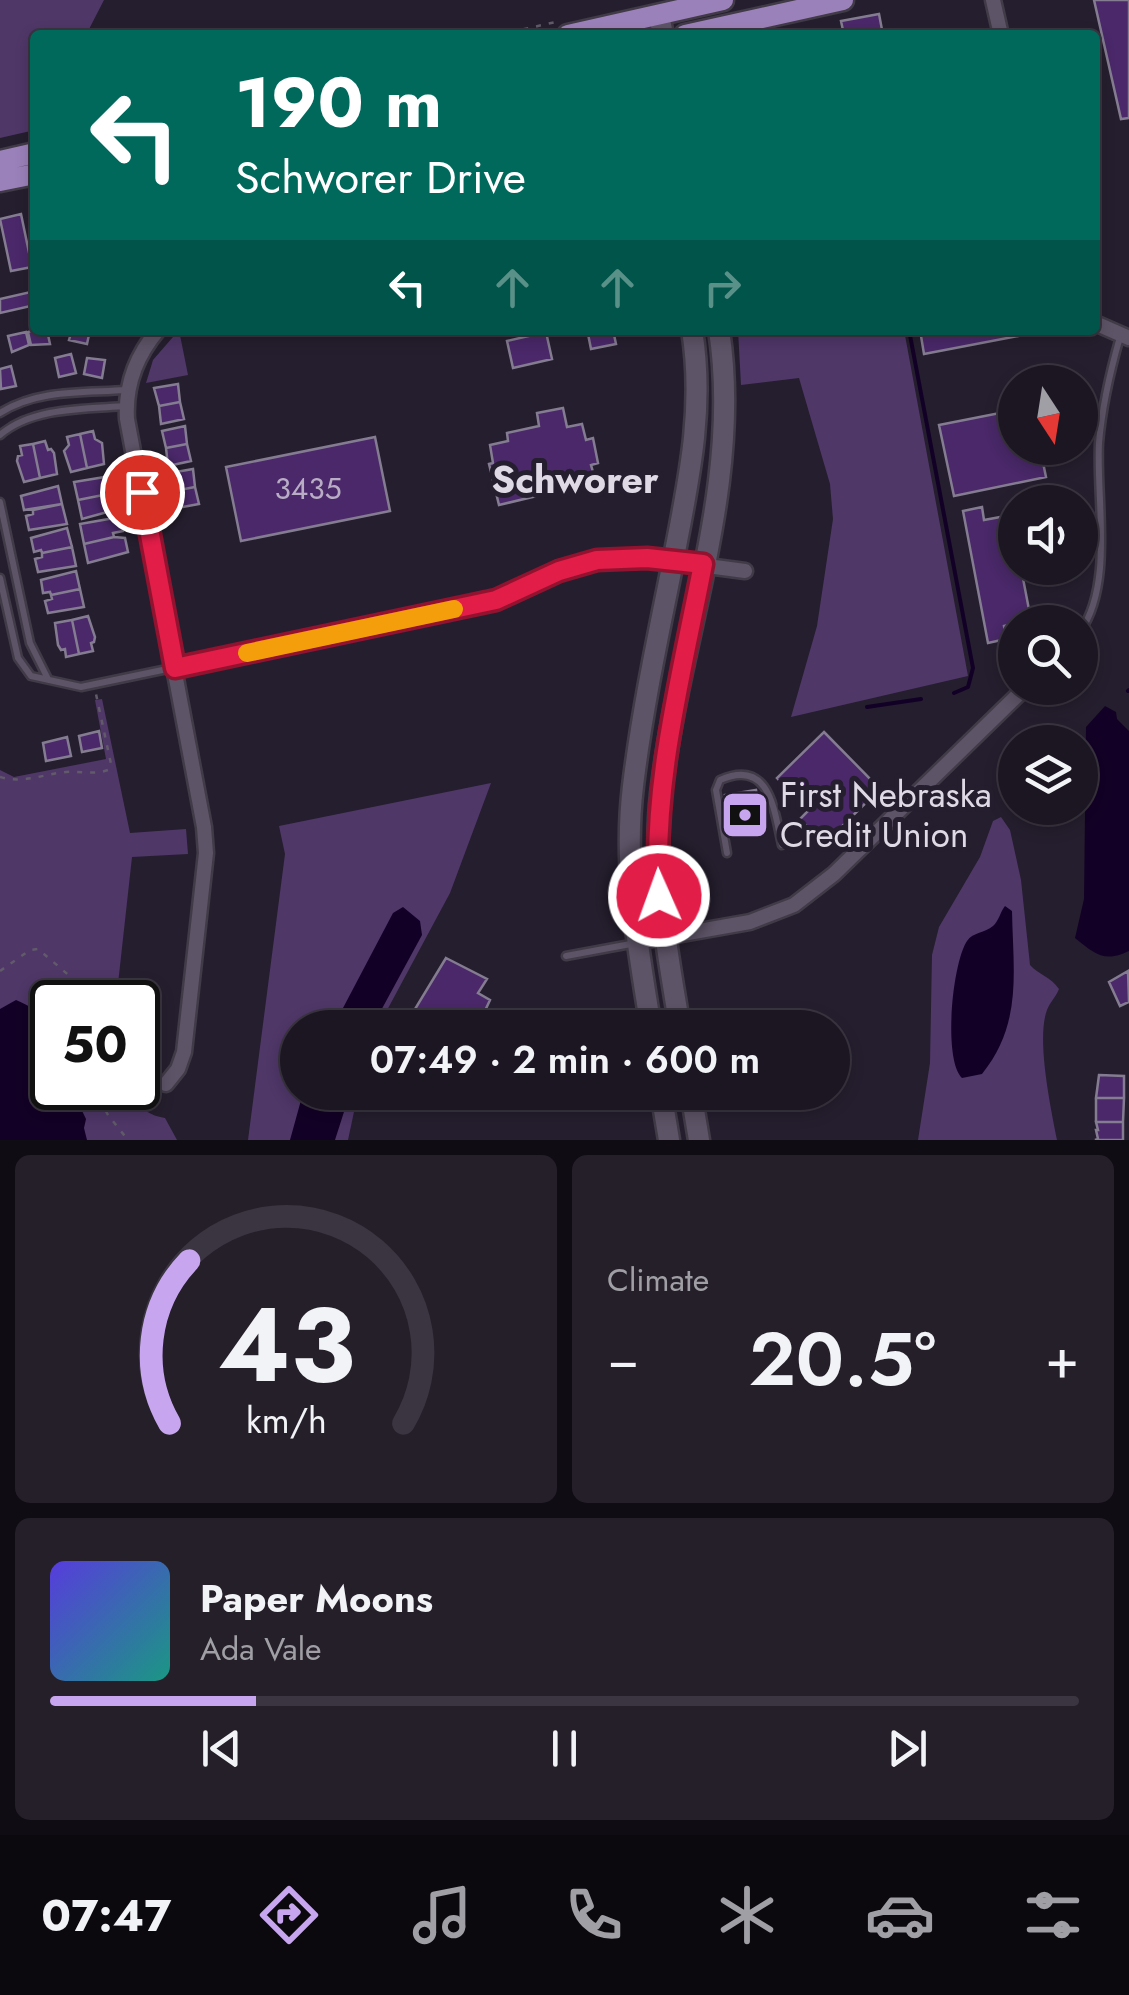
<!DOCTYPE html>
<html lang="en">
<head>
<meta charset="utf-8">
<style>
	body { margin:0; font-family:Jost,sans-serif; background:#251f2a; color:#f1f3f6; height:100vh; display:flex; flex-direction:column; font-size:38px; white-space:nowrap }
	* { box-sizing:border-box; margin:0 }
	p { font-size:32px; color:#a09fa5 }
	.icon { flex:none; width:55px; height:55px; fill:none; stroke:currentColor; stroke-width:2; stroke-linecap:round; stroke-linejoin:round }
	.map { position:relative; height:1140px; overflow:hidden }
	.sheet { display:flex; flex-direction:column; gap:15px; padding:15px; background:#0f0c13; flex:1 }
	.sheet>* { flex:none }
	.hud { position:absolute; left:30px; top:30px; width:1070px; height:305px; border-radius:10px; box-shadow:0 5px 15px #0003,0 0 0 2px #3a3540; background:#00695c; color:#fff; overflow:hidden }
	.needle { width:65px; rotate:168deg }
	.controls { position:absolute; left:998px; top:365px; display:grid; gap:20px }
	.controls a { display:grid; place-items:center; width:100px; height:100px; border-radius:50%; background:#1c1622; box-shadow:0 5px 15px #0003,0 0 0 2px #3a3540; font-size:50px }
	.speed { position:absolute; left:30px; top:980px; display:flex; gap:20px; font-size:50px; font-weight:700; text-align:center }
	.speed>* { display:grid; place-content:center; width:130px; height:130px; border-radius:50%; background:#1c1622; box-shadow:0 5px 15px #0003,0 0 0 2px #3a3540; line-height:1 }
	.speed .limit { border:5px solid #111; border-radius:15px; background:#fff; color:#111 }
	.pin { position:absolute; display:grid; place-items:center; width:85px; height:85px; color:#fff; margin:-42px; border:5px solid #fff; border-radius:50%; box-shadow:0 2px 10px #0007 }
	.me { position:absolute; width:110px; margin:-55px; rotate:358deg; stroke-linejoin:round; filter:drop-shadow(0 0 8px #0008) }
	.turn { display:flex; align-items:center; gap:35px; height:210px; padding:0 40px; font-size:45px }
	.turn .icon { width:130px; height:130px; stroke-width:2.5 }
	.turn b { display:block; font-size:70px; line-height:85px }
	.lanes { display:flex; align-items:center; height:95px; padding:0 40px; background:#0003; justify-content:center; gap:50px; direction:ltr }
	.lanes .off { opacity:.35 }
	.big { font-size:75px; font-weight:600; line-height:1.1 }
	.sheet .card { flex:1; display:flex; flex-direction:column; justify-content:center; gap:15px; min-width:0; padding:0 35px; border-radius:15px; background:#251f2a }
	.sheet .dial { align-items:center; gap:0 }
	.dial svg { height:260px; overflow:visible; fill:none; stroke:#3a3540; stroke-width:7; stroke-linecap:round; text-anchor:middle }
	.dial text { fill:#f1f3f6; stroke:none }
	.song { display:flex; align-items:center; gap:30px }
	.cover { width:120px; height:120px; border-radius:15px; background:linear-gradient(135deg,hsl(250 70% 55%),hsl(170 70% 35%)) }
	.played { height:10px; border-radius:5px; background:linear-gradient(90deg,#c8a6ef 20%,#3a3540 20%) }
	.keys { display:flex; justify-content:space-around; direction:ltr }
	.heat { display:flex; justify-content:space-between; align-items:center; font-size:55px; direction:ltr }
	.sheet .tiles { flex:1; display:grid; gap:15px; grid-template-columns:1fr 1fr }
	.card:last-child { grid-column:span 2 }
	.trip { position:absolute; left:280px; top:1010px; width:570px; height:100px; border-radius:50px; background:#1c1622; box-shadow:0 5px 15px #0003,0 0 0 2px #3a3540; font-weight:600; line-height:100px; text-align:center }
	.tab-bar { display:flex; height:160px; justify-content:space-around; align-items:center; background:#0b090e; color:#a09fa5 }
	.tab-bar .icon { width:70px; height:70px }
	.tab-bar .on { color:#c8a6ef }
	.tab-bar b { font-size:45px; color:#f1f3f6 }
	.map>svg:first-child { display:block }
</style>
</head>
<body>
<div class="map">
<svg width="1129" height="1140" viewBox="0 0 1129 1140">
	<rect width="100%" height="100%" fill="#251e2e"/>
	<path fill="#4f3768" d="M0 0H104L86 35H35V130L0 138Z
		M179 330 188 375 146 383 153 360Z
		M738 330H904L968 676 791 717 817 626 833 519 830 484 799 378 741 385Z
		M102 699 130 833 186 829 188 854 132 857 116 1002H52V1088H134C137 1106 146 1115 165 1118L177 1140H0V770L14 777 106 759 95 700Z
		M491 783 450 893 378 1027 298 1028V1092L358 1093 348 1140H248L285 854 279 826Z
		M1001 817 1010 830 1021 880 1030 965C1039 975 1051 977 1059 989 1056 997 1050 1002 1047 1010 1036 1039 1051 1109 1057 1140H918L930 1063 932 955 939 927 980 857 993 821Z"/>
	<path fill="#130026" d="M1105 706 1116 712 1117 719 1129 731V951C1104 963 1095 954 1075 938L1084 899 1086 727Z
		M1005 906 1012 911C1013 971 1023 1023 982 1074L962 1078C943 1060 952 964 967 941 973 932 985 933 993 926 999 921 1000 912 1005 906Z
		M403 907 420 921 422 935 372 1027H333L393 913Z
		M16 1000C60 1018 52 1047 52 1088H71L86 1119 84 1128 87 1140H0V1009Z
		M303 1093H350L335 1140H290Z"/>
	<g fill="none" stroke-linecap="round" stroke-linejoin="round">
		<path stroke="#130026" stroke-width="4" d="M909 330 973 668 968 687 954 693
			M1128 691 1129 690
			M867 707 921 699"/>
	</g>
	<path fill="#4a2869" stroke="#847c90" stroke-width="2.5" d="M1094 0H1129V118L1121 119Z
		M879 14 883 35H844L841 21Z
		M21 214 32 267 11 271 0 219Z
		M35 291V305L0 313V299Z
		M34 330H47L50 344 31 345 28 332Z
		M72 330H90L87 344 69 340Z
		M613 330 616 344 591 349 588 334Z
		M920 330H1016L1018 336 924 354Z
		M26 332 29 345 12 352 8 336Z
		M546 332 552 359 513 368 507 341Z
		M71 354 76 373 59 377 55 358Z
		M87 358 105 360 102 378 84 374Z
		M11 366 16 386 1 389 0 369Z
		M178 384 180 402 159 406 154 388Z
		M180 402 184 419 161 424 159 406Z
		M563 408 567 427 582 424 586 440 593 438 598 463 591 465 593 472 568 477 570 488 499 505 489 464 493 463 490 445 508 441 507 433 539 426 537 413Z
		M1015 410V448H1040L1046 477 954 496 939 425Z
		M185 426 187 444 166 448 162 431Z
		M93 431 95 439 102 443 104 464 87 468 80 434Z
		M80 434 87 468 71 472 64 451 69 445 67 437Z
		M375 437 390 511 241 541 226 467Z
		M45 441 48 450 51 449 54 453 57 474 40 478 33 444Z
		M33 444 40 478 24 482 17 461 18 456 22 455 20 446Z
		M187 444 191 461 168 466 166 448Z
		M193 469 195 487 174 491 170 473Z
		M111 476 114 489 107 490 108 494 78 500 74 482Z
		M58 486 62 504 24 510 21 496Z
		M195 487 199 504 177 508 174 491Z
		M108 494V498L115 496 118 509 82 519 78 500Z
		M62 504 67 524 29 530 26 516 33 514V510Z
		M982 507 984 520 1011 515 1015 568H1021L1031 620 1004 626 1006 639 988 643 963 511Z
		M120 517 123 531 113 533 114 537 84 544 80 524Z
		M67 528 72 547 42 553 41 550 34 552 31 538Z
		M114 537 125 538 128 552 88 563 84 544Z
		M72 547 76 566 38 572 35 559 42 557V553Z
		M76 571 80 589 51 595 50 592 43 593 41 580Z
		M80 589 84 607 48 613 45 601 52 599 51 595Z
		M88 616 95 637 94 642 91 643 93 651 79 654 72 620Z
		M72 620 79 654 66 657 65 649 61 650 58 645 55 623Z
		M99 731 102 748 82 752 79 736Z
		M824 732 880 789 824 844 800 819 808 811 777 778Z
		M67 737 71 756 46 761 43 743Z
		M756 790 762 826 741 833 740 830 732 831 725 795Z
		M446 958 487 979 478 993 490 1000 477 1028H462L451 1021 447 1028 434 1020 429 1028H422L409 1019Z
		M1128 971 1129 1002 1120 1006 1109 982Z
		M1099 1075 1124 1076V1098H1096Z
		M1096 1098H1124L1123 1122H1096Z
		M1096 1122H1123V1140H1095L1098 1139 1096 1130H1098Z"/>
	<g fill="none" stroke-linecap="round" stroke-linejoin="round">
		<g stroke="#413a47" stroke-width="11">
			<path id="lane" d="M0 413C37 389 84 393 126 390
				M0 435C32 407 86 409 126 406
				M0 502 30 643 48 679
				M0 578 18 658 31 676 81 687 172 668
				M1080 632C1114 584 1096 500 1099 443 1102 407 1110 372 1120 337
				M901 787 911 797
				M727 853 716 790 720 780C770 758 774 810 782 845
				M566 956 636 943"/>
		</g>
		<g stroke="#413a47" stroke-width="19">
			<path id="street" d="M993 0 1001 35
				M1095 323 1129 338
				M158 330C136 356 125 385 127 419L204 827 206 853 184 1052 178 1069 166 1084
				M175 667 496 600 559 571 597 560 647 558 745 571
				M637 942 750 922 794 905 834 874 1025 688"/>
		</g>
		<g stroke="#413a47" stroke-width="25">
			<path id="secondary" d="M659 15 663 35
				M651 1028C638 947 623 868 633 786 642 711 658 636 673 562 688 484 705 410 692 330
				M680 1028C667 949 652 874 661 794 678 640 743 486 719 330
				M661 1092 669 1140
				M691 1092 699 1140"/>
		</g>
		<g stroke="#413a47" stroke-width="25">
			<path id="primary" d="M568 35 723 0
				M685 35 843 0
				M0 161 35 153
				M0 181 35 174"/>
		</g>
		<path stroke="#615b69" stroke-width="2.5" stroke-dasharray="5 8" stroke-linecap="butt" d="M498 35 560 21
			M0 777C24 784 43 774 66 772 81 771 94 775 108 770L111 764 96 694
			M0 971 30 950 38 949 85 989 83 1002
			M93 1088 108 1115 128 1140"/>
		<use href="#lane" stroke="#5d5467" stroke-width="6"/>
		<use href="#street" stroke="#5d5467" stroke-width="14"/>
		<use href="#secondary" stroke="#5d5467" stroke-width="20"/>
		<use href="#primary" stroke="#9b81b9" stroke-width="20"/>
	</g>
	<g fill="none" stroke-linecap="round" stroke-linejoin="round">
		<g stroke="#92132f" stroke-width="25">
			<path id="route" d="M142 492 175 668 496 600 559 571 597 560 647 558 703 564C682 673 652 784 659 896"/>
		</g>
		<use href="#route" stroke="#e11d48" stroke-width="18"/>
		<path stroke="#f59e0b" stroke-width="18" d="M247 653 454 609"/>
	</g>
	<defs>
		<g id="bank-square" transform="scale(2.5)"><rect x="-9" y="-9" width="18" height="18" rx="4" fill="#c8a6ef" stroke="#251e2e"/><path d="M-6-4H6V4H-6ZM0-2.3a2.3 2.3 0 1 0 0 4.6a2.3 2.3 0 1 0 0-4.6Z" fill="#111"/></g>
	</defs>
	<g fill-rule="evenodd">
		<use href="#bank-square" x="745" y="815"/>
	</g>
	<g text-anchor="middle" stroke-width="10" stroke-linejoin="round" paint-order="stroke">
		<g font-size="30" fill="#b9adc5">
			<text x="308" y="499">3435</text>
		</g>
		<g font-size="35" fill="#ded9e4" stroke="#251e2e" text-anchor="start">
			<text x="780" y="807">First Nebraska<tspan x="780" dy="40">Credit Union</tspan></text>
		</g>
		<g font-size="38" font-weight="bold" fill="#ded9e4" stroke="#251e2e">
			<text x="575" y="493">Schworer</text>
		</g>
	</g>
</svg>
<div class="controls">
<a><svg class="needle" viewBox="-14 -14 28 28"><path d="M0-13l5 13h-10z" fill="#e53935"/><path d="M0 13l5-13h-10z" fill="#a09fa5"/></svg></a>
<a><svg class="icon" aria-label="sound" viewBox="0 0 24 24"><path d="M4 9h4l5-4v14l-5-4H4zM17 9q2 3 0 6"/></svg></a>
<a><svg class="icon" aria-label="search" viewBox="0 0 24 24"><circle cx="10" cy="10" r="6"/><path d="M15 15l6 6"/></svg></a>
<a><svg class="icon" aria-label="layers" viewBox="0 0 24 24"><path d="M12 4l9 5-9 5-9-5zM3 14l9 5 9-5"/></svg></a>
</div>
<div class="speed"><div class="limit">50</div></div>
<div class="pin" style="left:142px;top:492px;background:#d93025"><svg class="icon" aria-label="arrive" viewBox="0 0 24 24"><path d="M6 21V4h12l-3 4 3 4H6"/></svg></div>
<svg class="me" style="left:659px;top:896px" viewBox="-20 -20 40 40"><circle r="17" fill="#e11d48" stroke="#fff" stroke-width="3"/><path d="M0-11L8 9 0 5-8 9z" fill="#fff"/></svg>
<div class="trip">07:49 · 2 min · 600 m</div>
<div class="hud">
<div class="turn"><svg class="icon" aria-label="left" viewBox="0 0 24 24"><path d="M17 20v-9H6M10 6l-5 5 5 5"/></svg><div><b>190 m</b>Schworer Drive</div></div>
<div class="lanes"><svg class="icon" aria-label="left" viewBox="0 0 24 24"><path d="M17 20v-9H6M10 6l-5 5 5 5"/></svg><svg class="icon off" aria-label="ahead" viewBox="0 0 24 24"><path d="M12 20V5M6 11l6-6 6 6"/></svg><svg class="icon off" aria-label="ahead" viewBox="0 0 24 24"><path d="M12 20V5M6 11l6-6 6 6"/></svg><svg class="icon off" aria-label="right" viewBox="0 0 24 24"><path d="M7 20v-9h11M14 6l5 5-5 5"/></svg></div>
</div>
</div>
<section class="sheet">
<div class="tiles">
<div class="card dial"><svg viewBox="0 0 100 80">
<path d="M14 69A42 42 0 1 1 86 69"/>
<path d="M14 69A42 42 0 0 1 20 19" stroke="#c8a6ef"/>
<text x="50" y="56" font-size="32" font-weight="700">43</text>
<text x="50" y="72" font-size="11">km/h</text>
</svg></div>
<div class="card"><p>Climate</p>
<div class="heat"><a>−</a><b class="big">20.5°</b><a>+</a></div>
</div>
<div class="card">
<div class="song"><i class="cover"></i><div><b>Paper Moons</b><p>Ada Vale</p></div></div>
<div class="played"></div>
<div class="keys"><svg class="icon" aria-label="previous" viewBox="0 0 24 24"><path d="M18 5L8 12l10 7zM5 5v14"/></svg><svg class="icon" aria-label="pause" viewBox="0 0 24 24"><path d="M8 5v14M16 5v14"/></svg><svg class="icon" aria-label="next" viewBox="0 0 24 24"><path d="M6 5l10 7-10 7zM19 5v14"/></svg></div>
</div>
</div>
</section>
<nav class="tab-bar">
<b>07:47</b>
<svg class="icon on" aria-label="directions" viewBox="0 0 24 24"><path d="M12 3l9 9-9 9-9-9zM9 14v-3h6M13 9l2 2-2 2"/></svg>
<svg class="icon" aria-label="music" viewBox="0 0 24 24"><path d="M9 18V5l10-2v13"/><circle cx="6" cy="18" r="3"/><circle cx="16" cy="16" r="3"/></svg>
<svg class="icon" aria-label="phone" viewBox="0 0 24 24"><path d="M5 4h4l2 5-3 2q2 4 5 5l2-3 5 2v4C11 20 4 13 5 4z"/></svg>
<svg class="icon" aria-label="climate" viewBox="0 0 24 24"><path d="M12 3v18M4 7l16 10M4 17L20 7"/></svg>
<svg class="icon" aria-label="car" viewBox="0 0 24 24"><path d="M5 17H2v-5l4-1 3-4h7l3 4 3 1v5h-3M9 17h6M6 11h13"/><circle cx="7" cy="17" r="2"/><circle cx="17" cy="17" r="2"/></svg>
<svg class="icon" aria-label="filters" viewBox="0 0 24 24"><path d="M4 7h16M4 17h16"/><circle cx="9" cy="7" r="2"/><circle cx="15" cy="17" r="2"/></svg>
</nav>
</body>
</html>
